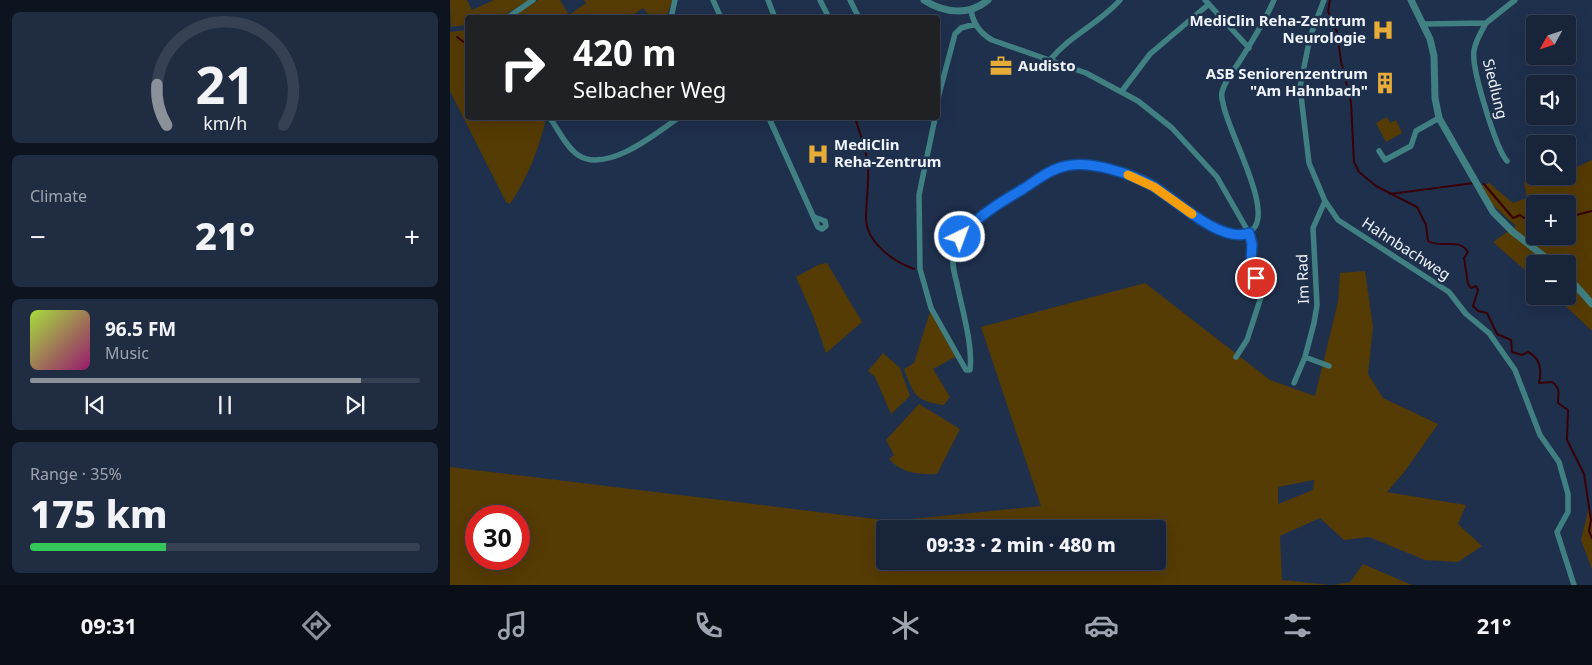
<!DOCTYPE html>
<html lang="en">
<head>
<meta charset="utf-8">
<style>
	body { margin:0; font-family:"Noto Sans",sans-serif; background:#202c42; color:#f1f3f6; height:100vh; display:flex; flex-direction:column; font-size:19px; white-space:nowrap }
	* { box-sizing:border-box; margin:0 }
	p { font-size:16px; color:#9ea4af }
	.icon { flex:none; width:28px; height:28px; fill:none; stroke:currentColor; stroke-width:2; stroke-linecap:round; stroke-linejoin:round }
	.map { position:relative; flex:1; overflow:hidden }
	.sheet { display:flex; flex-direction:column; gap:12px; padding:12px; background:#0d1420; width:450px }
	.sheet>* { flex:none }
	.hud { position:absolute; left:15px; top:15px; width:475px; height:105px; border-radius:5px; box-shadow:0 5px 20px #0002,0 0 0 1px #364154; background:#202124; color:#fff; overflow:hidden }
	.needle { width:32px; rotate:230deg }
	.tools { position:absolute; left:1076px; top:15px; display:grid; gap:10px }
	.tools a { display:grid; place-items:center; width:50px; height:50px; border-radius:5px; background:#17243a; box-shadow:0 5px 20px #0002,0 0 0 1px #364154; font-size:25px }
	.speed { position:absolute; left:15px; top:505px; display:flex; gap:10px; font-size:25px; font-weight:700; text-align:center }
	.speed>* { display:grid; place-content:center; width:65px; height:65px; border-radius:50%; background:#17243a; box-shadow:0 5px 20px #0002,0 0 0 1px #364154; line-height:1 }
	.speed .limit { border:8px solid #d22; background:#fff; color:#111 }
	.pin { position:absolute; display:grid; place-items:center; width:42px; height:42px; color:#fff; margin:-21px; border:2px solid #fff; border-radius:50%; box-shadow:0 1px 5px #0007 }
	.me { position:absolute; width:55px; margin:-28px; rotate:42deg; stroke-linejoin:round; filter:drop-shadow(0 0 4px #0008) }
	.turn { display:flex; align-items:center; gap:18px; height:105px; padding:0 25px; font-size:22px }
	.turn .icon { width:65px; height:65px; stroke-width:2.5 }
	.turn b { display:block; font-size:35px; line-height:42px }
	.big { font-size:38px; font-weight:800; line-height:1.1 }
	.sheet .card { flex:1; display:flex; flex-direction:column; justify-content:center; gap:8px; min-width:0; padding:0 18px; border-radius:8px; background:#202c42 }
	.sheet .dial { align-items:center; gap:0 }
	.dial svg { height:130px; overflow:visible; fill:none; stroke:#364154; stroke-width:7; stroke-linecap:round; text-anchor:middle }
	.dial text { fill:#f1f3f6; stroke:none }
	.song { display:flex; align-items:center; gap:15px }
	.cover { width:60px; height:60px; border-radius:8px; background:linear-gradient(135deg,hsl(80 70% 55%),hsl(320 70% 35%)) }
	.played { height:5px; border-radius:2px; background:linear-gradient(90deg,#8c9099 85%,#364154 85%) }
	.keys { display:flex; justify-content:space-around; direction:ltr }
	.heat { display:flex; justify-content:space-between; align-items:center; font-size:28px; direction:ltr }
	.charge { height:8px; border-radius:4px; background:linear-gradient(90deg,#34c759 35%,#364154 0) }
	.trip { position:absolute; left:426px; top:520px; width:290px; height:50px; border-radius:5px; background:#17243a; box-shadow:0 5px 20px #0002,0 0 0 1px #364154; font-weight:800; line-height:50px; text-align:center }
	.tabs { display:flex; height:80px; justify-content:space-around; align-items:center; background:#090e17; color:#9ea4af }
	.tabs .icon { width:35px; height:35px }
	.tabs .current { color:#8c9099 }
	.tabs b { font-size:22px; color:#f1f3f6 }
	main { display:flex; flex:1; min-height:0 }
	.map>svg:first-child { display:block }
</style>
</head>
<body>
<main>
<section class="sheet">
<div class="card dial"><svg viewBox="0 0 100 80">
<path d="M14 69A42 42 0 1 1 86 69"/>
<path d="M14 69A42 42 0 0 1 8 44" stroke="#8c9099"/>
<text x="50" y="56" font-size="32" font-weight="700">21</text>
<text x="50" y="72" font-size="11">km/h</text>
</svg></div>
<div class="card"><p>Climate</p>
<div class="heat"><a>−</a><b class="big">21°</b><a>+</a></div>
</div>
<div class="card">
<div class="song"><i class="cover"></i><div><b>96.5 FM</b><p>Music</p></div></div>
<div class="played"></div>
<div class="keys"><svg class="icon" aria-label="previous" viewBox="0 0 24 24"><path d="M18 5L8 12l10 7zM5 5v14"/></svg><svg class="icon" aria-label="pause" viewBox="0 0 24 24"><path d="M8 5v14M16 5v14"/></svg><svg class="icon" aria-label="next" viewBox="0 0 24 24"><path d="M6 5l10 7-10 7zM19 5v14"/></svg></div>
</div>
<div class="card"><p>Range · 35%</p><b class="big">175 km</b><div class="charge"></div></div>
</section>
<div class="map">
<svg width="1142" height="585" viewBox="0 0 1142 585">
	<rect width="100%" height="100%" fill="#1f304d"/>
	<path fill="#553b04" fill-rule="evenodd" d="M0 0H17L22 10 44 0H80L51 17 18 18 17 25 1 27Z
		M88 0H110L119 15 136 3 134 0H222V2L216 17H200L193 8 180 17 61 18Z
		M17 30 18 118H96C89 149 78 177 60 204L56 202 0 91V32Z
		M937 117 940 123 946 120 952 133 936 142 926 123Z
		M1142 160V331L1105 296H1118V264H1085V279L1043 242 1066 226 1036 199 1031 186 1039 183 1063 203 1077 198 1074 182 1086 176H1118V171ZM1085 204H1118V236H1085Z
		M377 263 412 322 376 353 364 318 346 277 368 265Z
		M915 271 923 327 918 374 933 398 988 424 955 471 937 492 1016 505 1008 524 1032 546 1008 562 975 560 919 537 894 540 870 518 830 536 832 580 880 585H0V467L442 521 591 506 531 327 695 283 820 380 865 396 888 302 890 273ZM864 480 863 490 828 504V487ZM26 516H69V559H26ZM435 529H708V561H435Z
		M481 309 507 356 483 369 500 397 494 405C465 401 464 395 454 369L464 363Z
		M433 353 450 368 460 396 441 414 425 377 418 371Z
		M469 404 510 429 487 474C469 475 451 473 439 459L444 455 436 440Z
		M1139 507 1142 518V569L1131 540Z
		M913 564 962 585H883L900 582Z"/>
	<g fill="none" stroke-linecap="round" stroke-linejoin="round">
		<path stroke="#380007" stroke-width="2" d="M880 0 878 11 887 32 891 61 901 102 904 162 909 172 926 186 967 207 976 225 978 241C991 249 1009 237 1018 252L1014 258 1018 284 1021 288 1026 286 1028 290 1023 306 1028 311 1037 313 1047 334 1061 340 1062 352 1072 355 1078 352C1090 358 1092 370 1089 383L1102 382C1111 388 1108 394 1108 403L1118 410 1117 440 1134 474 1141 520 1139 531 1142 538
			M7 37 18 45
			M405 118C410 133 416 149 418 166 419 184 416 201 416 219 417 243 444 262 464 269
			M1034 184 1063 218 1070 215 1074 218 1085 215
			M940 194 1024 183
			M1118 217 1142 211"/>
		<path stroke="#408083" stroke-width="5.5" d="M263 0 271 18
			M318 0 325 18
			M370 0 379 18
			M400 0 409 18
			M755 0 799 48
			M874 0 860 37 850 87 859 163 875 201 888 220 999 292 1016 314 1039 333 1065 370 1090 435 1109 462 1118 494V512L1107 532 1124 585
			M521 10C523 24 530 33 542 40L636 73 688 101 722 128 767 177 799 233 802 244 801 262 812 294 797 340 786 357
			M57 18 83 0
			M221 18 225 0
			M1036 23C1031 32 1025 42 1024 51 1021 67 1046 149 1057 161
			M974 24 1036 23 1065 0
			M600 60C620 35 649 24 670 0
			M672 91 700 54 759 4
			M488 98 505 34 511 28 525 24
			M100 118C108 129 116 147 128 155 156 174 206 134 228 118
			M319 118 368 227 372 229 376 226 375 221 364 217
			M485 118 469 195 470 269 481 308 516 370H520C523 345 512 309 507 284 505 275 501 264 504 255 511 226 535 210 560 197 579 186 601 166 623 165 645 163 674 171 693 181 714 191 784 253 804 228 822 207 777 130 773 103 772 99 771 96 772 92 775 80 785 69 791 59 803 40 815 21 824 0
			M929 151 935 160 961 146 966 131 989 118
			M855 357 879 366
			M844 383 855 357 864 323 867 305 863 228 875 201"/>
		<path stroke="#408083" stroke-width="7" d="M474 0C494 13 519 16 538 0
			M961 0 980 39 984 56 985 98 989 118 1043 212 1063 232 1104 264
			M1118 277 1142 304"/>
	</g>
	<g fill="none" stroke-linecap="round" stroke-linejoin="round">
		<g stroke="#114b97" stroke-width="12">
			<path id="route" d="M510 237C528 216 549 203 573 189 586 181 600 169 616 166 640 160 682 174 703 186 726 200 771 244 799 233L802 244 801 262 806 278"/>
		</g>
		<use href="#route" stroke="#1a73e8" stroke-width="9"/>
		<path stroke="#f59e0b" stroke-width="9" d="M678 175 704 187 742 214"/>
	</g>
	<defs>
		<g id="hospital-bare" transform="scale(1.725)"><path d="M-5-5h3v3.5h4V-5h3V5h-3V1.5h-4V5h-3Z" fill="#e7ac37" stroke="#1f304d" stroke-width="2.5" paint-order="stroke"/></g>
		<g id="office-bare" transform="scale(1.725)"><path d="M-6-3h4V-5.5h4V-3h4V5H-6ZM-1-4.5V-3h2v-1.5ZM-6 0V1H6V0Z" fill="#e7ac37" stroke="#1f304d" stroke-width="2.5" paint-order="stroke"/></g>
		<g id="building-bare" transform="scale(1.725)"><path d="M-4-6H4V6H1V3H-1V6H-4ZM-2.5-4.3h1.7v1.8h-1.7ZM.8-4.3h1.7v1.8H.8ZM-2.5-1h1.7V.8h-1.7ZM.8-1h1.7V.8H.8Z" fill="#e7ac37" stroke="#1f304d" stroke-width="2.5" paint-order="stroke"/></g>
	</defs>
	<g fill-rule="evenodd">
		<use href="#hospital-bare" x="933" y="30"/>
		<use href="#office-bare" x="551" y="66"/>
		<use href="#building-bare" x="935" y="83"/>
		<use href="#hospital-bare" x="368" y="154"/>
	</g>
	<g text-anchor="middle" stroke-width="5" stroke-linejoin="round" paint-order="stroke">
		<g font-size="15" font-weight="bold" fill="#eff4fb" stroke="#1f304d" text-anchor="end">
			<text x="916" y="26">MediClin Reha-Zentrum<tspan x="916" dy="17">Neurologie</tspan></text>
			<text x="568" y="71" text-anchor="start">Audisto</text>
			<text x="918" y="79">ASB Seniorenzentrum<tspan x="918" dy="17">"Am Hahnbach"</tspan></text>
			<text x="384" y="150" text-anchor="start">MediClin<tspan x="384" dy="17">Reha-Zentrum</tspan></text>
		</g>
		<g font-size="15" fill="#eff4fb" stroke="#1f304d">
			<text transform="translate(1045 89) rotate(76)" y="5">Siedlung</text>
			<text transform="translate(956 249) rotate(33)" y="5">Hahnbachweg</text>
			<text transform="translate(853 279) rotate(-92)" y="5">Im Rad</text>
		</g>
	</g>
</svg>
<div class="tools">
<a><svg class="needle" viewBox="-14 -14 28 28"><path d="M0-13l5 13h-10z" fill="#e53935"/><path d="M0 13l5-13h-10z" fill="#9ea4af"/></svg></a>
<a><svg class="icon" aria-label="sound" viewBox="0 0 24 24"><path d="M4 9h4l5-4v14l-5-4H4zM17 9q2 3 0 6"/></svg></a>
<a><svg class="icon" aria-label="search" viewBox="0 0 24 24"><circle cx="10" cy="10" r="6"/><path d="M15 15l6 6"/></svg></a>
<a>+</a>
<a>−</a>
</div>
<div class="speed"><div class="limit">30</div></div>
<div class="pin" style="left:806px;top:278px;background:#d93025"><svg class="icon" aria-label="arrive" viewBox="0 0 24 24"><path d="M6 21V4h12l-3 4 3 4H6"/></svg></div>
<svg class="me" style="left:510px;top:237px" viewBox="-20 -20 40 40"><circle r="17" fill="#1a73e8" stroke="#fff" stroke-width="3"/><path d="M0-11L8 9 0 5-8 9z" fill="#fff"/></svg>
<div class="trip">09:33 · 2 min · 480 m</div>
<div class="hud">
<div class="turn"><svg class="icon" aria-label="right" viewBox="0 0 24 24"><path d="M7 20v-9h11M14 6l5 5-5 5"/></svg><div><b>420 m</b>Selbacher Weg</div></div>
</div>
</div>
</main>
<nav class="tabs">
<b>09:31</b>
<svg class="icon current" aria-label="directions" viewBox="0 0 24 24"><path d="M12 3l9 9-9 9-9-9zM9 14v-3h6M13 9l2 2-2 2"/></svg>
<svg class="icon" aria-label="music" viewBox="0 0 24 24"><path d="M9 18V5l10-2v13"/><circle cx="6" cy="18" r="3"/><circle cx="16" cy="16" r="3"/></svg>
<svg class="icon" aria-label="phone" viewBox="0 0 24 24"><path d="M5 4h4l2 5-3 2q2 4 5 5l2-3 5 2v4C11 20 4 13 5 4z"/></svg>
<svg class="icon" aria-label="climate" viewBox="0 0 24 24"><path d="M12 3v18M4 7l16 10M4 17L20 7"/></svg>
<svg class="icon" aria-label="car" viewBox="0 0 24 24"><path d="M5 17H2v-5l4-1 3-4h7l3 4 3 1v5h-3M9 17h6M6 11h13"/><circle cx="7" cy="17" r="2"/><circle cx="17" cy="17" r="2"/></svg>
<svg class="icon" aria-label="filters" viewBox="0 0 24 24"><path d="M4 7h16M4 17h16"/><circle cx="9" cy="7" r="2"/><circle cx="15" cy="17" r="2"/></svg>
<b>21°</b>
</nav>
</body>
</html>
